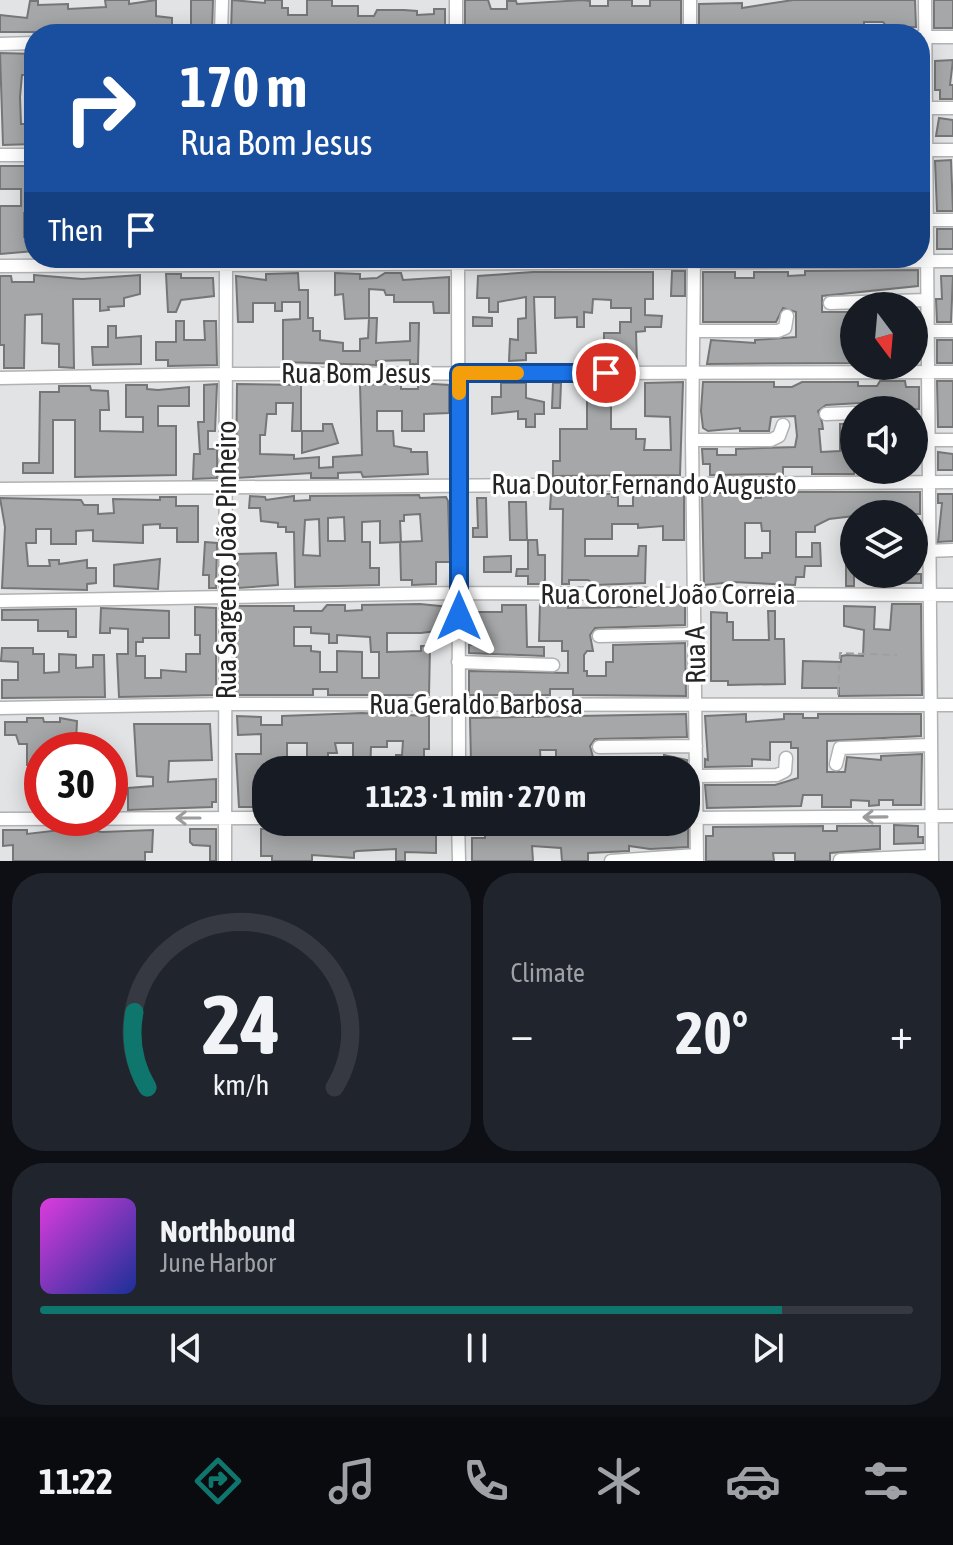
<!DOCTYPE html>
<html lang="en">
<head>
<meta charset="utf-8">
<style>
	body { margin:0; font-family:"Asap Condensed",sans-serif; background:#20242c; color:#f1f3f6; height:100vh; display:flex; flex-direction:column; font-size:30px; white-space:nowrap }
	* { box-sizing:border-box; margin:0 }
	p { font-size:26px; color:#9ea1a6 }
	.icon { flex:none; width:44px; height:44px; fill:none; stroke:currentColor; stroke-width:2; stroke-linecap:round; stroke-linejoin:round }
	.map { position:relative; height:861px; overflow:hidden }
	.sheet { display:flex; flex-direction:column; gap:12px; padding:12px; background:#0d0f14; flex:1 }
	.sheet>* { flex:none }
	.top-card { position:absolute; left:24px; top:24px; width:906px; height:244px; border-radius:32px; box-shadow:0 4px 20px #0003; background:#1a4fa0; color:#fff; overflow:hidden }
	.needle { width:52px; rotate:164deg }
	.buttons { position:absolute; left:840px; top:292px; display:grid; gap:16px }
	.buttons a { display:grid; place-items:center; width:88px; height:88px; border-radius:50%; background:#171b24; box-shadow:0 4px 20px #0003; font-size:40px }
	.speed { position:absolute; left:24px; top:732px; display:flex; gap:16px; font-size:40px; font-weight:700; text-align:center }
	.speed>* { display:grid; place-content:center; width:104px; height:104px; border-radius:50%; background:#171b24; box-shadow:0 4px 20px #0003; line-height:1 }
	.speed .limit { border:12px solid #d22; background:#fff; color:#111 }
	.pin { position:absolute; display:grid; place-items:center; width:68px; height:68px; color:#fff; margin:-34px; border:4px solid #fff; border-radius:50%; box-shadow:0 2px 8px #0007 }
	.me { position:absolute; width:88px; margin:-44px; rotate:0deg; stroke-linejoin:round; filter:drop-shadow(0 0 6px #0008) }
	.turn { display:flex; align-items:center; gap:28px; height:168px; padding:0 24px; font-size:36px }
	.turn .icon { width:104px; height:104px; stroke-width:2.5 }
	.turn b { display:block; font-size:56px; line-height:68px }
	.then { display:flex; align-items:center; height:76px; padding:0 24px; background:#0003; gap:16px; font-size:30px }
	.big { font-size:60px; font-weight:700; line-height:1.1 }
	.sheet .widget { flex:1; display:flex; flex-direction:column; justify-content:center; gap:12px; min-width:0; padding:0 28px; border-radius:32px; background:#20242c }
	.sheet .dial { align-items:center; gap:0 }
	.dial svg { height:208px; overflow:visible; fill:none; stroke:#363941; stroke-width:7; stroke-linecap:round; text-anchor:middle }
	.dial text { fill:#f1f3f6; stroke:none }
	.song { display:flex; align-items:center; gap:24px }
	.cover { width:96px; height:96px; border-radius:12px; background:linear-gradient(135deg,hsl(300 70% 55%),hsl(230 70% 35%)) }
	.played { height:8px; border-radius:4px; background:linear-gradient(90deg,#0f766e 85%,#363941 85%) }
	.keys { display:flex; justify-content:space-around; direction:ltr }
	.heat { display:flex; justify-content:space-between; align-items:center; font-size:44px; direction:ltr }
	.sheet .tiles { flex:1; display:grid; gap:12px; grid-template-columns:1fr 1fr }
	.widget:last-child { grid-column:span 2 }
	.trip { position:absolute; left:252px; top:756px; width:448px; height:80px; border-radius:32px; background:#171b24; box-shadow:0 4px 20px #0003; font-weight:700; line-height:80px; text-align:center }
	.menu { display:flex; height:128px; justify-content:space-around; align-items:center; background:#090b0e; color:#9ea1a6 }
	.menu .icon { width:56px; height:56px }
	.menu .active { color:#0f766e }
	.menu b { font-size:36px; color:#f1f3f6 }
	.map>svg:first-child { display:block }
</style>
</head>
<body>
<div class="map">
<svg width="953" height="861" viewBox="0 0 953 861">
	<rect width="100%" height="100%" fill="#e2e3e4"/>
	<path fill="#a6a7a8" stroke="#767677" stroke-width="2" fill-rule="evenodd" d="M105 0H129V4L156 0V16L172 18V32H0V15L27 18 30 1H38V5L68 4V9L106 7Z
		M191 0H213L212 33 191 32Z
		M232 0 265 3V0H282V8H288V15H307V0H332V6H358V16H374L377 10H404L417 11V15L434 14V9H445V27H436V32L402 33V26H383V33L375 34H366V29H333V33L324 34H283L282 30H264V34L231 32Z
		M465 0H488L491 9H507V1H516L517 4 583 0 590 1V6H608V0H632V6H650V0H681V29L619 32V27H602V32L550 29 465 34Z
		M793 0H915L916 27H887L883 22H864V31H855L799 32 789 30V27L752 32 699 33V4L742 3V8Z
		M934 0H953V28H934Z
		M0 53 34 54V75H22L20 97 21 124H34V144L3 145Z
		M953 60 950 85H953V99H940V90H935V61Z
		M939 118 953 120V136H936Z
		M951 160 953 211H937L935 161Z
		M0 166H34V212L24 213V237H34V251L0 254V206H21V189H0Z
		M937 229H953V249H937Z
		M918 270V286L822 296V312H851L854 359H849V363L707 364 711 340 755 343V340L796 337V312L783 308 776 322H703V272H735V278H754V272H788V276L805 275V271Z
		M672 271H685V296H671Z
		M533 272H653V299H645V315L662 316 661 327H645V331L636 332 637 364H628V360H611L612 352H604V333H620V322H631V308H611V300L593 299 592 313 584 312V327H577V317L555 318V297H534L536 353H526V360L509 361 510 339 518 340V319L526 318V297L498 302V312H489V298H477L478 276Z
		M298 273 299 290H308V318H313V331H320V340L343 343V351H360V339L368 338 369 318H377L376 343 410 341V323H419L418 364H410V360L376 361V365L283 362V320L300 319V302H282V311H275V303H253V322H238L236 276 266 280V274Z
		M335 273 360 274V279L377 278 385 273H401L403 280 449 277V313H434L433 302H394V295H386L384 290 369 289V318L345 319 343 294 335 295Z
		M166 274H181V278H213L214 296 181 300 176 312H168Z
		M34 275 82 279 140 275V294L124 298V306L108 307 109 310 100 311V299H73L74 368 59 367V344L42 343V314L25 315 24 368H4V345H0V276H11L12 282H34Z
		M941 276H953L951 322H937L936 299H942Z
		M473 317 492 318V326H473Z
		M176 321H184V340H205L204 321H216L217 365 168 366V360H156V342H176Z
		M108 326H116V338L141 336V364L93 365 92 347H108Z
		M937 340H953V363H937Z
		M880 381H905L906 387H919V409L877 410V402L826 405 818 411 822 422 823 429H819L821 452 840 451V424H854V474H812V467H783V474L710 475V464H703L702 449H717V455H736V449L795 447 797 436 795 416 771 417 769 431H740V428L708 431 703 428 701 411 703 382H774V387H792L802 382H858V386H877Z
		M937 381H953V427H938Z
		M587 382H594V388H603V391H611V429H636V439H645L644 450H671L670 417 645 416V383L683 382 680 475 553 476V461H560V429H587Z
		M401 383V389H418V383L449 385V413L424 414V431H402V411H377V431H393L394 446 411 449V452H427L428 474 363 477 361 472 338 473V478H311V473L236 478 237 384 301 385V431H292L293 403H276V414H267L265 435H260V454L294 455V459L319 457V468L333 467V457L362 455 360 385Z
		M501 383H526V398L544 402V414H535V427H526V419H518V411L492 414V397H501Z
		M553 383H561L560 408H552Z
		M217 384 215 431H208V449H217V478L193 479 194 454H200L198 422H204V385Z
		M126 385H147V389L158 390 189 387V406H158V426H176V475L75 477V420H53V473H23V463H39L40 392H59V386H90L91 390 108 391 109 410H100V431L143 432V417H126Z
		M323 424H332L338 443 302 453V431H323Z
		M938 452 953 454V470H938Z
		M761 492H920V514H888V508H871V514L829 519 815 526V532H796V557H812V543H820L821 566H805L804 577H796L795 585 733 582 704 585 702 493H745V498H761ZM745 523H761L762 531H770V553H762V558H745Z
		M633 493H684V540H663V526L638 528V524H612V539H585V556H638L639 546H646L645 583 596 585 588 580H569V584H562L563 509H550L551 494H612V497H618V506H633Z
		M938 494H953V541L938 542 942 503H938Z
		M419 495 420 498 446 497 448 501 450 562H436V584L412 585V580H401L400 542 422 541 420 514 404 515V521H400L401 542 380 543V521L362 522V542H370V568H379V585L295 587 294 532H286V527H278V523L261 521 260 508H249L250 496 265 497 266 500 294 496V501L310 500V496ZM344 517 345 541H328V518ZM319 519 320 556 303 555 305 520Z
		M160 497H176V506H198V542H177V528H160V524L143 525V543L93 541V530L76 531V544H51V529H36V543H26L28 566H50L49 560H59V564L87 560V568H96V583L87 584V590L2 588 5 527 0 498 81 500 84 505H98V514L114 513 113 499 160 500Z
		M477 498H486L487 537H473V528H478Z
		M509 502H526L527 540H510Z
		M528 540H537L538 555H545V580L542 584H528V576H516L517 569H528Z
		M205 542 217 543 216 588H209V575H203Z
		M276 553 278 585 238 588 237 554Z
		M511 556V572H484V557Z
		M160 559 158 589 114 586V565Z
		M846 565H854V586H846Z
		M888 574H921V583H888Z
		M636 603H685V625L595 628 590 635 593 651H587L584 655V671H587V676H606V662H613V645L685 643 686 696 573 695V689H550V695H469V671L568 673V651H562V641H539L540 604 568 605V608L636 607Z
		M420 604 450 607V627L436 626V631L421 633H387V652L421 651V646H430L429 695H328V689H313V695H236V606H294V611H322L327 605H345V611L362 610V605ZM294 627H311V633L329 634V643H337V635L370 637 371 652H379V678H362V652L337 651V672H320V652L311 651V646H294Z
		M892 604H921L922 695 839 696V688H802L803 661 841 662V656L847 655 863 656 864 630 844 626V606L875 607 874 629 890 630Z
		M502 605H526L527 647H544V656L469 653V645H473L472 612H502Z
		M195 607 216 608V695L119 697 117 654H128V629L110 628V633H100L101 608 169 611V638H143V642H136V656H145V678H161V670L186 672V654H200V635H195Z
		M67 609H76V637H68V631H38V620H2V610Z
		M768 611H775V639H784L785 684 728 685V681H711V612L727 613V622H733V640H769Z
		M2 648H33V654H44V673L59 672V654L76 655V668L93 667V655H104L105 697 2 698V680H18V662L1 661Z
		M362 713 429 716V749H424V762H404V767H395L396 755H402L403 741H387V747H371L370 770H353V743H335L337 753H328V770H307V743H287V764H269L266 770V807H239L236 754H261V734L238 735 237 716 261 717V725H282V716Z
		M686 714 687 737 595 739 590 746 594 761H580V770H556V750H540L541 770H498V766H485L484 761 471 762 470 718Z
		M746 714V722L784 719V714H803V718H818V714H921V736L827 741V772H845L847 757 881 760V756L922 754 921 805H893V800H879V805L869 806V801L851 800V807H822V795H803L801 806 707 808 705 785H775L798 778V748H791V742H770V760L752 759V766L705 767V759L708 760 705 716Z
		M27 718H43L44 722H60V718L77 721 76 742H69V748L42 750V764L27 765V744H19L16 735H5V722H27Z
		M134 724H210L212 760 169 761 168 782 216 779V802H212V807L128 810V788L153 786V777L137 776Z
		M664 755 687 760V770H616V762L664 758Z
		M680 824 688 827V847L650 849 629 846V851L588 853V861H562L561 848 532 846 533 861H472V838H485V831L513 830V826H570V831L608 832V825L655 829V825Z
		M894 825 918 826V837H923V843L894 844Z
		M379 826 436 827V853L405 852V861H396V849L357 851 354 852V858L312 855V861H272V856H261V829Z
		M823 826V831H837V826H880V849L830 853V861H795V853H773L774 861H706V836H713V827Z
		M78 828 102 832 153 830 152 852H145V861H13V845L3 846V830H27V834Z
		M190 829H216V861H210V846L193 845 190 842Z"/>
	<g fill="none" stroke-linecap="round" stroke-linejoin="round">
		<g stroke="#b1b2b3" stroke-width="15">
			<path id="minor" d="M456 0V34
				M690 0V34
				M925 0 932 861
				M221 34 222 0
				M920 37H953
				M0 44 34 43
				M926 108H953
				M925 150H953
				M0 155H34
				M928 220H953
				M458 258 459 770
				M694 258 692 440 697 861
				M0 266 953 261
				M830 303 927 300
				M694 331H778L785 328 787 316
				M927 331H953
				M0 378 226 374 953 372
				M826 414 854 413
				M692 440H771L779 436 783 425
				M928 440H953
				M0 489 953 482
				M927 551 953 550
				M0 601 459 593 953 595
				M599 636 695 634
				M458 662 553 665
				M0 708 226 704 953 705
				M599 747 696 746
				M836 764 840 748 929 745
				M696 776 777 775 785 771 786 758
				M686 818 953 816
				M0 819 266 818
				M458 822 459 861
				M840 860 931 856
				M225 861 226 258
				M611 861 696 855"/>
		</g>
		<path stroke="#9fa0a1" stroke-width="2" stroke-dasharray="8 4" stroke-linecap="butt" d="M838 695 840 653 897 655"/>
		<use href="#minor" stroke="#fff" stroke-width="12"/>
	</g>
	<defs><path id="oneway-shaft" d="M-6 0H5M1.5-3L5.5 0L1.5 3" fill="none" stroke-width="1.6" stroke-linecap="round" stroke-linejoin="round" transform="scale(2)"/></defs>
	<g stroke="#9c9c9d">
		<use href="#oneway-shaft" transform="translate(875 817) rotate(179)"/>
		<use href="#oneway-shaft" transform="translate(188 818) rotate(180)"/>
	</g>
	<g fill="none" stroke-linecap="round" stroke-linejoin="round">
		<g stroke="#114b97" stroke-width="20">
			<path id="route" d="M459 616V373H606"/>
		</g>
		<use href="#route" stroke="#1a73e8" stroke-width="14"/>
		<path stroke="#f59e0b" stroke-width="14" d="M459 393V373H517"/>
	</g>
	<g text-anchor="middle" stroke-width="6" stroke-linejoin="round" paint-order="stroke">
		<g font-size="28" fill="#242425" stroke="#fff">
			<text x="356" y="383">Rua Bom Jesus</text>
			<text x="644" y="494">Rua Doutor Fernando Augusto</text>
			<text transform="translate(226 560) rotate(-90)" y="10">Rua Sargento João Pinheiro</text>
			<text x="668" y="604">Rua Coronel João Correia</text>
			<text transform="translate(695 655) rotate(-91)" y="10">Rua A</text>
			<text x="476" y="714">Rua Geraldo Barbosa</text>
		</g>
	</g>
</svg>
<div class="buttons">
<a><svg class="needle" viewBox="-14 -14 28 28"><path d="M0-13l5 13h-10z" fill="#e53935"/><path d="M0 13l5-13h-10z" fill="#9ea1a6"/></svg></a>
<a><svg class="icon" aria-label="sound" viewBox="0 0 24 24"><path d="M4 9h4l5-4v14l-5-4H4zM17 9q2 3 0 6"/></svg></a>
<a><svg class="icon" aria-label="layers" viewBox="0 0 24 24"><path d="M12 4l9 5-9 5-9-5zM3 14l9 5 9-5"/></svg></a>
</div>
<div class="speed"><div class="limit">30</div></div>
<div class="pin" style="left:606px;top:373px;background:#d93025"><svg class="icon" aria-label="arrive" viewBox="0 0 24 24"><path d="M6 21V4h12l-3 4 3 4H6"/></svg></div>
<svg class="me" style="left:459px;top:616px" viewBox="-20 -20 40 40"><path d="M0-17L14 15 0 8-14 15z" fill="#1a73e8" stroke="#fff" stroke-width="4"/></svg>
<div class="trip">11:23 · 1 min · 270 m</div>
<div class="top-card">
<div class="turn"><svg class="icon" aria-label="right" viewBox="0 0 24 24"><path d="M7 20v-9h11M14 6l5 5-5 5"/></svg><div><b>170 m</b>Rua Bom Jesus</div></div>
<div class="then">Then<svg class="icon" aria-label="arrive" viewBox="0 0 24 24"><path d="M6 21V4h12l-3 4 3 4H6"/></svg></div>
</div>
</div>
<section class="sheet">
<div class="tiles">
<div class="widget dial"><svg viewBox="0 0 100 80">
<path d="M14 69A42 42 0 1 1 86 69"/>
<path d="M14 69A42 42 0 0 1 9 40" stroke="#0f766e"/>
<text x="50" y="56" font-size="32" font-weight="700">24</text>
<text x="50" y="72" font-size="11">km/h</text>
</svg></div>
<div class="widget"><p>Climate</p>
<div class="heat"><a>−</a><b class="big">20°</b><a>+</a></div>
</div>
<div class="widget">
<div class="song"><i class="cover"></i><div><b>Northbound</b><p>June Harbor</p></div></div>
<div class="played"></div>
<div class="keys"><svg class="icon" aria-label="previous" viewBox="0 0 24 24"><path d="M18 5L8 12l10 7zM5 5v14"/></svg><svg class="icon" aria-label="pause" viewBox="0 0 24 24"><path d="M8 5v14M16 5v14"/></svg><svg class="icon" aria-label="next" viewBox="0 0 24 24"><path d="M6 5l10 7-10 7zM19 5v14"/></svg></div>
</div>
</div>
</section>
<nav class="menu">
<b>11:22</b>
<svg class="icon active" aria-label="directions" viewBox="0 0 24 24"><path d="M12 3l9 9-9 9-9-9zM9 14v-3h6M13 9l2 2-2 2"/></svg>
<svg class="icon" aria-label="music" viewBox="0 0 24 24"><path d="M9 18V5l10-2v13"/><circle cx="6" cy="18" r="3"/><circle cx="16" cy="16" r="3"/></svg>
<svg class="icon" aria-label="phone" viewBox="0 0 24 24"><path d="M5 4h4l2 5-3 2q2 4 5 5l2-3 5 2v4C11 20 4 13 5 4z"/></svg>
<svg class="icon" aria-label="climate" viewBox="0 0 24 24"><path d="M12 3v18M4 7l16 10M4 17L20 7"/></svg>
<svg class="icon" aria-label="car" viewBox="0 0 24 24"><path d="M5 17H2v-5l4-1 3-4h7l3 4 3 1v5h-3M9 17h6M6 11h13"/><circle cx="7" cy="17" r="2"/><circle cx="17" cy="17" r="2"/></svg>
<svg class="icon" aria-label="filters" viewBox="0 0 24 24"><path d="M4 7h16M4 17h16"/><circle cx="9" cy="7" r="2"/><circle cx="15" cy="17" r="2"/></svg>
</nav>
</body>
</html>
